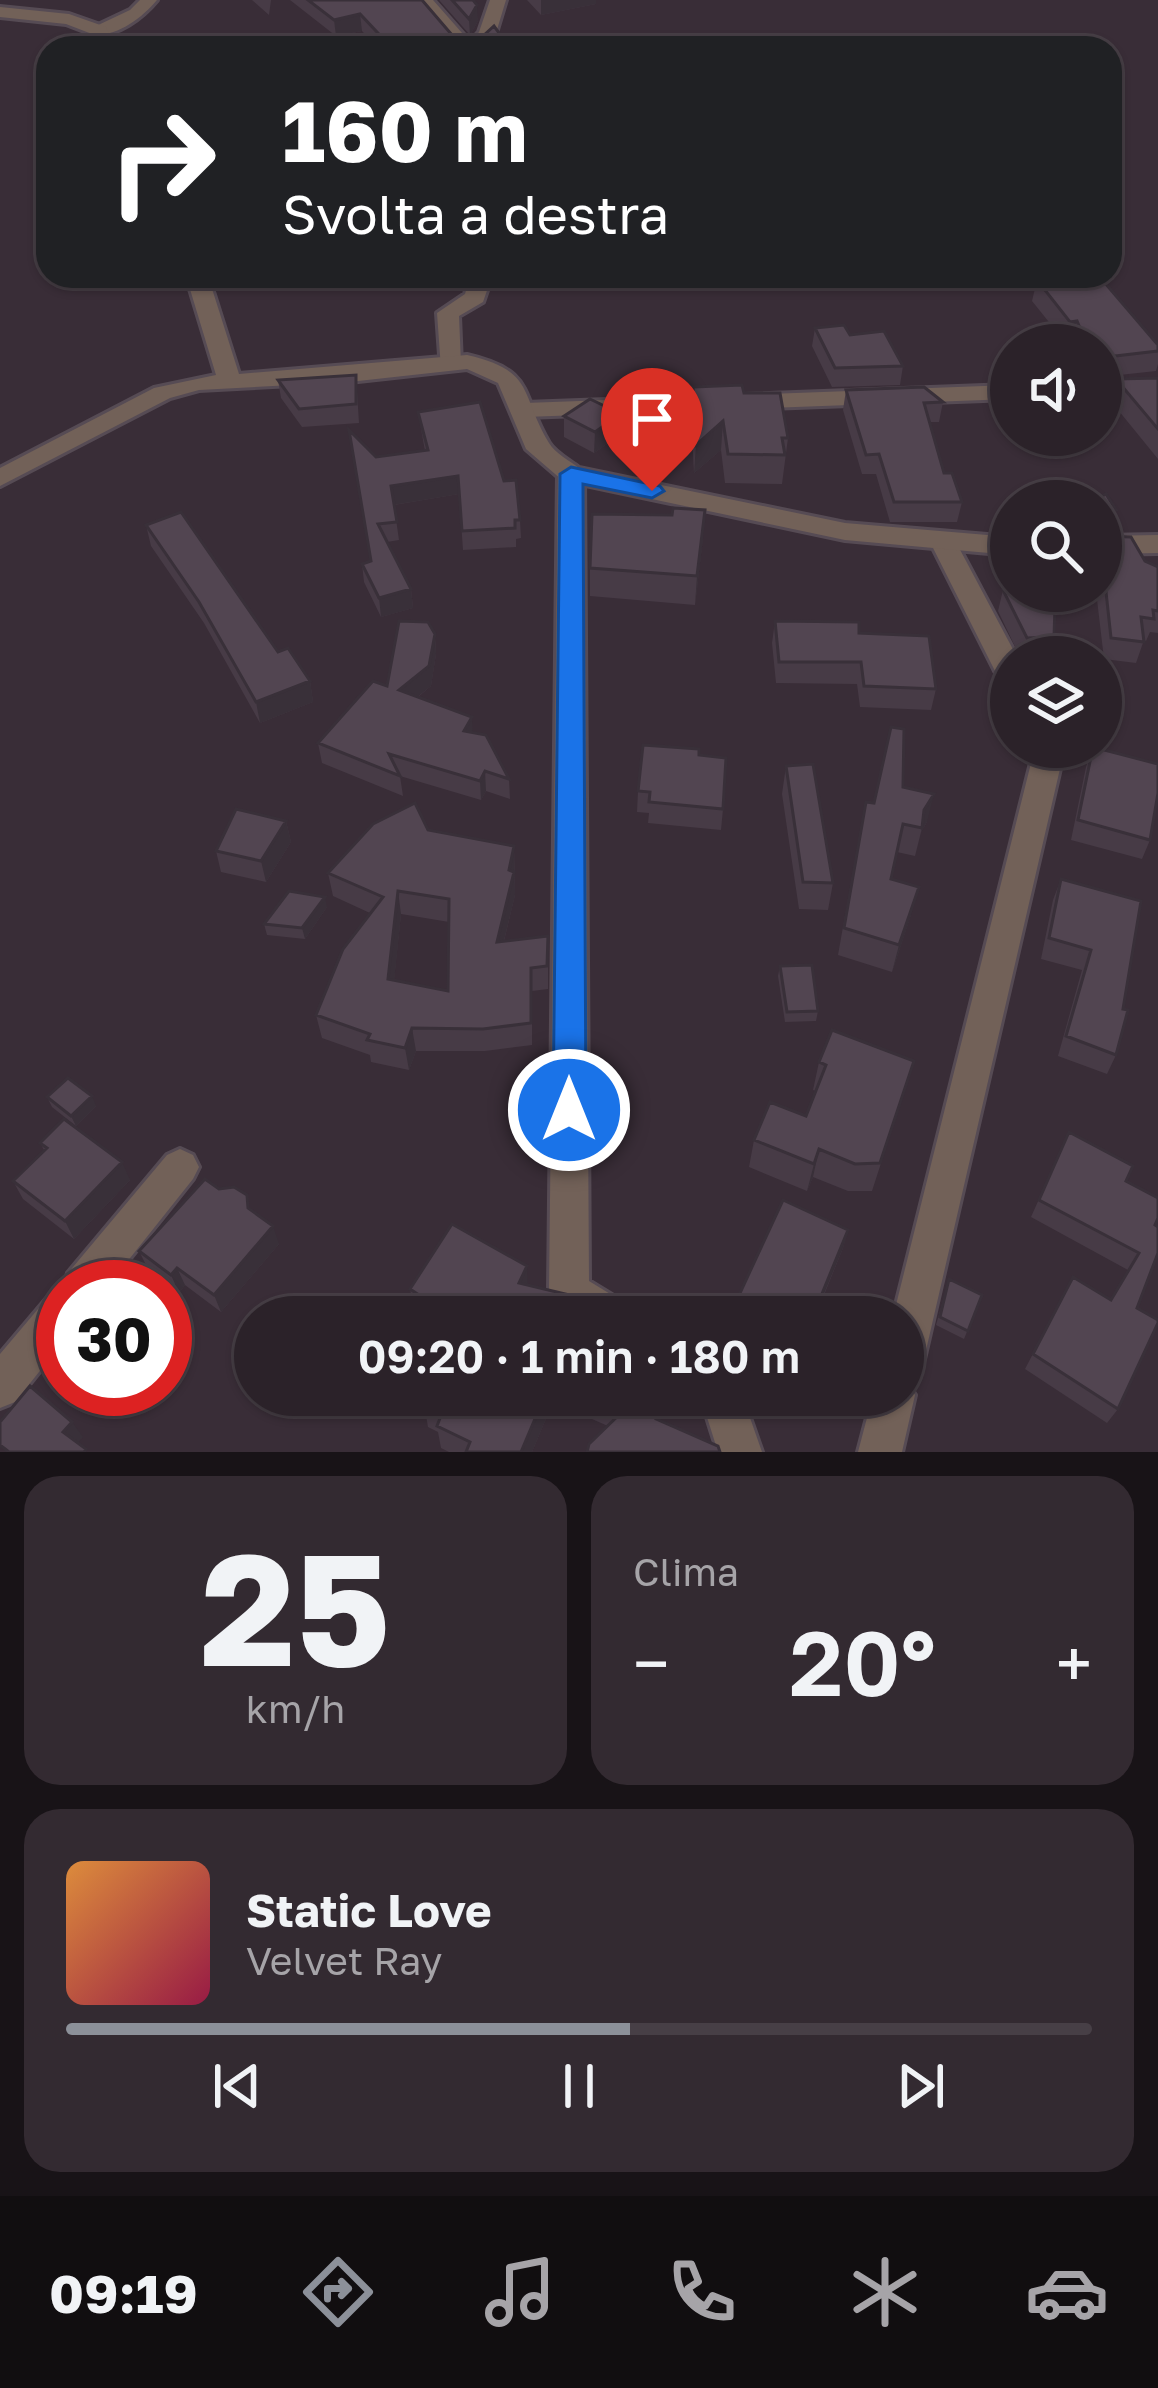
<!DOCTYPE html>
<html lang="it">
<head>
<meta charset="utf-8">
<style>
	body { margin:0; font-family:"Golos Text",sans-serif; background:#332a31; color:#f1f3f6; height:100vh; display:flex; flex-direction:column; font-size:45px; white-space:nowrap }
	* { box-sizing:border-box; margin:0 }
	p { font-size:39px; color:#a6a4a8 }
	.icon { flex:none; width:66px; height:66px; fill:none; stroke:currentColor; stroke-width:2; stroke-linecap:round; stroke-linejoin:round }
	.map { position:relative; height:1452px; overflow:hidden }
	.side { display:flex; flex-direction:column; gap:24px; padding:24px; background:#181317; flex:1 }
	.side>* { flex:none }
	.hud { position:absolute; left:36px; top:36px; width:1086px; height:252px; border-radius:36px; box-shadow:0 3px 9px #0004,0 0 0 3px #473f46; background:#202124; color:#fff; overflow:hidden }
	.buttons { position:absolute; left:990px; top:324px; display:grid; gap:24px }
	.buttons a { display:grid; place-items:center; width:132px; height:132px; border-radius:50%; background:#2b2229; box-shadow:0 3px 9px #0004,0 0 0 3px #473f46; font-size:60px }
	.speed { position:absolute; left:36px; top:1260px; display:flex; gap:24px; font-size:60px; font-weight:700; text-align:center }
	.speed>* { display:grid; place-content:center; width:156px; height:156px; border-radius:50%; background:#2b2229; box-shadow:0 3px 9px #0004,0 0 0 3px #473f46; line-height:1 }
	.speed .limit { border:18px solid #d22; background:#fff; color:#111 }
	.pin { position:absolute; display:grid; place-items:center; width:102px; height:102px; color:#fff; margin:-123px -51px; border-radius:50% 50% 50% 0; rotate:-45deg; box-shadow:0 0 12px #0007 }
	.pin .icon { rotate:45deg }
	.me { position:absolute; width:132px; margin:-66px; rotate:0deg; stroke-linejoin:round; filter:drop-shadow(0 0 9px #0008) }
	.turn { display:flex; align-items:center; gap:42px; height:252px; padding:0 48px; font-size:54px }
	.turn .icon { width:156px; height:156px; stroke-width:2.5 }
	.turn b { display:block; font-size:84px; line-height:102px }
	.big { font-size:90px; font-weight:600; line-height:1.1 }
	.side .card { flex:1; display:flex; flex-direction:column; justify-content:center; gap:18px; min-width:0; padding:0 42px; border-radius:36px; background:#332a31 }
	.side .dial { align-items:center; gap:0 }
	.dial b { font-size:156px; line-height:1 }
	.song { display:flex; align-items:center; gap:36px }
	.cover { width:144px; height:144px; border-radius:18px; background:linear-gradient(135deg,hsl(30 70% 55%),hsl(340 70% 35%)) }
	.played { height:12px; border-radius:6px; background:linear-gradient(90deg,#8c9099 55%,#473f46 55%) }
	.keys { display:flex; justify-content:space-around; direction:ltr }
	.heat { display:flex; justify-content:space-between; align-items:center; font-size:66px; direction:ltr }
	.side .tiles { flex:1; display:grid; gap:24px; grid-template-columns:1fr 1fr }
	.card:last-child { grid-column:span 2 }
	.trip { position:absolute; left:234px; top:1296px; width:690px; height:120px; border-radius:60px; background:#2b2229; box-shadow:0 3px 9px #0004,0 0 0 3px #473f46; font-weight:600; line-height:120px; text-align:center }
	.menu { display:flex; height:192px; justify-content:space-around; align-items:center; background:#110e10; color:#a6a4a8 }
	.menu .icon { width:84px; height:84px }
	.menu .selected { color:#8c9099 }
	.menu b { font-size:54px; color:#f1f3f6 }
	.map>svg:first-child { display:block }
</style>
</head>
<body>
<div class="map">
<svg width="1158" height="1452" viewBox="0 0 1158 1452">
	<rect width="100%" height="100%" fill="#392d37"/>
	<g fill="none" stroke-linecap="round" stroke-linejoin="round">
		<g stroke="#564b54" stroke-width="6">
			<path id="minor" d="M140 0H157C142 18 118 36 94 35V27L130 10Z
				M416 0H433L470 42 479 32 490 0H506L496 33 484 48H456Z
				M470 276H492L483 302 459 316 461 364 457 369H441L437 313 465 294Z
				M1158 380V394L1101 396V382Z
				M1011 385V399L525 417 513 410 525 403Z
				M571 466 584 474 589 1281 625 1303 631 1317C600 1317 563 1325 549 1291L558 474Z
				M944 535 957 544 1017 657H1011V683L996 673 931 544Z
				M1035 747H1065L924 1359 918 1374 905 1379 915 1395 902 1452H858L873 1395H903V1317H893Z
				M180 1149 193 1155 199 1167 193 1179 107 1287 63 1289 68 1273 167 1155Z
				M63 1290V1342L15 1402 0 1408V1354L49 1296Z
				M700 1395H742L762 1452H718Z"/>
		</g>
		<g stroke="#564b54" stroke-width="6">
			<path id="tertiary" d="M0 7 69 14 106 27 115 48H97L92 34 66 24 0 17Z
				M186 276H208L239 374 467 355C536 371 519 393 549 443 555 453 570 461 579 468L845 523 1011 537V555L845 540 562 480 526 449 498 383 467 369 349 382 199 390 170 398 0 486V468L154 388 216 375Z
				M1158 535V553L1101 554V536Z"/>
		</g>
		<use href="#minor" fill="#726158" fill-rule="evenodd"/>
		<use href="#tertiary" fill="#726158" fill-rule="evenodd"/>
	</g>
	<path fill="#473b46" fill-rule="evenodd" d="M252 0H271L269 15Z
		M290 0H422L452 35 510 48H378L362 31 336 36Z
		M439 0H475H474L478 21 470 35Z
		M527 0H596V4L541 15Z
		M536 276H667V279L595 285 593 280 538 283Z
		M1037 280 1158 345V364L1156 371 1101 377V345H1073L1071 342H1065L1032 301Z
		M815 328 850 335 903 366 900 385 832 387 812 346Z
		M356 375 359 423 302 427 281 398 278 380Z
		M1158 378V459L1110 400 1116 379Z
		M693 387 744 393 788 438 782 484 725 483 721 450 694 473 691 415Z
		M846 390 943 402 939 422H930L944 473 962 502 957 522H890L876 474H862L843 410Z
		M418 412 504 481 520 520 521 538 516 539V547L463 550 459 494 394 505 399 540 387 542 411 589 413 608 381 617 364 582 362 564 370 561 376 457 425 451Z
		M621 414 620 435 594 453 564 437V416Z
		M1101 501 1116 510 1109 531 1105 532V536L1145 561 1158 567V633L1150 632 1146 641 1144 640 1136 663 1104 659 1096 591H1101Z
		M672 515 703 538 695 605 590 596V568Z
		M146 525 310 681 313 702 260 723 204 623 151 546Z
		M1003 590 1054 637 1048 657H1020L998 611Z
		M775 621 859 633 936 689 931 710 860 707 857 684 776 683 772 643Z
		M435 634 436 654 431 686 418 697 473 733 509 779 510 799 486 791 481 800 400 776 403 796 322 763 318 743 387 686Z
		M1093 747 1150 840 1142 859 1071 840 1086 767Z
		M699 755 723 809 721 830 648 823 649 813 637 812 638 791Z
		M786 766 833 883 828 910 799 909 782 794Z
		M903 787 927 822 921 832 915 856 897 852 891 879 911 915 892 972 838 955 860 831 874 803Z
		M286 821 291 842 266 882 221 872 216 851Z
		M428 830 514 846 515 895 504 941 548 936V989L532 991V1045L485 1051H416L409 1070 371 1062 370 1055 322 1038 316 1015 370 913 333 896 328 873ZM401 914 449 922 448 991 394 980Z
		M1061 879 1123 1009 1116 1055 1107 1074 1058 1056 1082 970 1041 959 1053 900Z
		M327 907 305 939 267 935 264 924Z
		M780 966 818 1011 816 1021 785 1022 778 976Z
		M914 1061 872 1191H848L813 1177 807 1191 749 1167 754 1140 806 1116 816 1091 813 1090 819 1062Z
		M47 1097 96 1106 76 1126 52 1107Z
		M1069 1132 1126 1181 1155 1225 1118 1409 1107 1423 1025 1369 1073 1277 1111 1300 1128 1270 1031 1217Z
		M40 1143 130 1180 74 1239 23 1199 13 1181 44 1150Z
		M253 1211 279 1244 221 1312 185 1285 179 1293 148 1269 139 1251Z
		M848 1230 843 1248 815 1317H739L740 1312 737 1311 740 1293Z
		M949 1279 982 1295 964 1339 936 1325Z
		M528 1285 590 1307 612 1317H418L415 1315 410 1289Z
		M427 1395H666L608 1426 553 1402 532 1452H449L441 1448 438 1432 428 1427 424 1404Z"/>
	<path fill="#393039" d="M541 0H596V4L541 15Z
		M477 5 478 21 470 35 469 19Z
		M360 14 362 31 336 36 334 20Z
		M1077 321 1071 342H1065L1070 322Z
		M621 414 620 435 594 453 595 432Z
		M723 421 721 450 694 473 696 445Z
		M458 476 459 494 393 505 391 486Z
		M705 510 703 538 695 605 697 576Z
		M411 589 413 608 381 617 379 598Z
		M435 634 436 654 431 686 401 710 399 690Z
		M310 681 313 702 260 723 256 702Z
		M472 717 473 737 464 731Z
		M485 771 486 791 481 800 480 781Z
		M934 794 927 822 921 832 924 810Z
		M286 821 291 842 266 882 261 861Z
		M514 846 515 895 498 965 497 942Z
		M919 887 911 915 892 972 899 945Z
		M398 891 401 914 392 1002 388 979Z
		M325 897 327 907 305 939 302 928Z
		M412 1028 416 1051 409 1070 405 1048Z
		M92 1096 96 1106 76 1126 71 1116Z
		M819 1149 813 1177 807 1191 814 1164Z
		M122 1162 130 1180 74 1239 65 1221Z
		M273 1226 279 1244 221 1312 214 1295Z
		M848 1230 843 1248 814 1317 817 1306Z
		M527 1266 528 1291 519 1283Z
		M177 1268 185 1285 179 1293 171 1275Z
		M545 1395H552L553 1402 532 1452H521Z
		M663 1395H666L654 1442 656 1419Z
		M72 1422 83 1437 74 1447 63 1432Z"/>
	<path fill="#524551" stroke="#393039" stroke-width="3" fill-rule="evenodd" d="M308 0H422L452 35 483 36 494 26 510 48H392L360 14 334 20Z
		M452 0H473L477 5 469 19Z
		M1069 276H1099L1158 345V351L1107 357 1102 363 1101 345H1087L1077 321 1070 322 1037 280Z
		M844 325 850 335 884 331 903 366 835 368 815 328Z
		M356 375V404L299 409 278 380Z
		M1158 378V429L1116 379Z
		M742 385 744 393H780L788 438H782L785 455 728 454 723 421 696 445 693 387Z
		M924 387 943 402 924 403 944 473H952L962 502H894L879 454 866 455 846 390Z
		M590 399 621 414 595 432 564 416Z
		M480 402 504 481 516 480 520 520H515V528L462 531 458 476 391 486 397 522 378 524 411 589 379 598 362 564 371 561 349 430 376 457 428 450 418 412Z
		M1106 494 1116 510 1105 512V536L1131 537 1145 561 1158 567V611L1153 610 1154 619 1141 617 1144 642 1111 638 1102 555 1113 556 1101 529V501H1093Z
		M673 508 705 510 697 576 590 568 592 514 672 515Z
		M181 512 278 652 288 648 310 681 256 702 199 602 146 525Z
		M1011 589V591H1045L1055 607 1054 637 1027 638 1003 590Z
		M399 621 428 622 435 634 429 666 399 690 472 717 464 731 486 735 509 779 485 771 480 781 389 754 400 776 318 743 373 681 387 686Z
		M775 621 859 622V633L929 636 936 689 864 686 861 662H779Z
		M891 727 904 729 903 787 934 794 924 810 922 828 903 824 891 879 919 887 899 945 844 928 866 802 874 803Z
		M643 745 699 749V755L726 758 723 809 649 802 650 792 638 791Z
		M1093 747 1158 764V793L1150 840 1078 820Z
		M813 764 833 883 803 882 786 766Z
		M415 803 428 830 514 846 509 870 514 872 497 942 548 936 547 966 531 968V1023L483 1029 412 1028 405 1048 367 1040 370 1034 316 1015 343 949 383 897 328 873 373 824ZM398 891 449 899 448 991 388 979Z
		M236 809 286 821 261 861 216 851Z
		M1061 879 1141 901 1123 1009 1128 1010 1116 1055 1066 1036 1091 950 1049 938Z
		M289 891 325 897 302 928 264 924Z
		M812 965 818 1011 787 1012 780 966Z
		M832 1030 914 1061 880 1163 855 1164 819 1149 814 1164 754 1140 770 1102 806 1116 826 1065 819 1062Z
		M68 1078 92 1096 71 1116 47 1097Z
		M64 1119 122 1162 65 1221 13 1181 47 1148 40 1143Z
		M1069 1132 1133 1166 1126 1181 1158 1198V1218L1155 1225 1158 1227V1253L1137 1308 1158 1320V1323L1118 1409 1033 1354 1073 1277 1111 1300 1139 1253 1039 1200Z
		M205 1179 219 1189 234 1187 247 1195 248 1208 273 1226 214 1295 177 1268 171 1275 139 1251Z
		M783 1200 848 1230 817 1306 810 1302 804 1317H756L741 1310 746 1296 740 1293Z
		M452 1224 527 1266 519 1283 590 1300 589 1306 612 1317H452L410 1289Z
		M949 1279 982 1295 968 1331 940 1317Z
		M30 1386 72 1422 63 1432 86 1449 84 1452H9L0 1445V1422Z
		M427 1395H545L521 1452H466L470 1442 437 1426 442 1413 424 1404Z
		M589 1395H663L656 1419 718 1446 720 1452H587L589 1444 624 1410Z"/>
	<path fill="#1a73e8" stroke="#114b97" stroke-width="3" d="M571 467 660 486 664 491 652 498 583 484 586 1110 581 1120 569 1125 558 1120 553 1110 560 474Z"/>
</svg>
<div class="buttons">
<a><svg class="icon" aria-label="sound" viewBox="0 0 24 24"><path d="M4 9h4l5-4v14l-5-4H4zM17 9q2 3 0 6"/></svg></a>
<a><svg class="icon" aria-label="search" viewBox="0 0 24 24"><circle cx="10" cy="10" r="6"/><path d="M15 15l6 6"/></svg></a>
<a><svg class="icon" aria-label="layers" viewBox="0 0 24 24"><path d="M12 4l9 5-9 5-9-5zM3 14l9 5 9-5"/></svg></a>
</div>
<div class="speed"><div class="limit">30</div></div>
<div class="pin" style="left:652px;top:491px;background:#d93025"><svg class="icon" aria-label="arrive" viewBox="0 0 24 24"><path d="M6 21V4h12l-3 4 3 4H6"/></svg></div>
<svg class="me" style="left:569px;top:1110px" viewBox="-20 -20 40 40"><circle r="17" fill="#1a73e8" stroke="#fff" stroke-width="3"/><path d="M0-11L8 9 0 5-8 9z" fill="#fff"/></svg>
<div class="trip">09:20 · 1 min · 180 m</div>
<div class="hud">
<div class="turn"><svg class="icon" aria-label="right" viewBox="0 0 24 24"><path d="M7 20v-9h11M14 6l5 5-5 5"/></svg><div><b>160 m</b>Svolta a destra</div></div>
</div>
</div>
<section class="side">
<div class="tiles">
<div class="card dial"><b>25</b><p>km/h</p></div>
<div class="card"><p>Clima</p>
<div class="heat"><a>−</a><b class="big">20°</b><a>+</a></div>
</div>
<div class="card">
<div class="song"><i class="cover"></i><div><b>Static Love</b><p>Velvet Ray</p></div></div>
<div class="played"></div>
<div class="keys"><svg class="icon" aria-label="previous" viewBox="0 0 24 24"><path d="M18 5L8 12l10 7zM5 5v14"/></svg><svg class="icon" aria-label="pause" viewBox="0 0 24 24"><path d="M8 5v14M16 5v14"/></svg><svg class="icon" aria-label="next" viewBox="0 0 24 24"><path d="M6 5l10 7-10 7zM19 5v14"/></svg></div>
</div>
</div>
</section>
<nav class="menu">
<b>09:19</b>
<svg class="icon selected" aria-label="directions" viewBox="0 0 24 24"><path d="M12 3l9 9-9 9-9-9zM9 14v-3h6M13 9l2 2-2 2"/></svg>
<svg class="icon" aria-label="music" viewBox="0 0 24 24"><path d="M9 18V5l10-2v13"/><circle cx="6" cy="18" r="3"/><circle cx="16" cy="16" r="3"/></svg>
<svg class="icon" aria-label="phone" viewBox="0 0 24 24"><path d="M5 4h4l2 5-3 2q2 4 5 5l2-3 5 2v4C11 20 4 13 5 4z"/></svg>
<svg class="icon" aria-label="climate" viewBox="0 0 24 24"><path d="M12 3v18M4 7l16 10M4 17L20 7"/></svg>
<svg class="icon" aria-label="car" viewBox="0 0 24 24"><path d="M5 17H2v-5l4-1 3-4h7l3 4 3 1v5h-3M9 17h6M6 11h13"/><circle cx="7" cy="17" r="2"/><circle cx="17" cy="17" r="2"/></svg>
</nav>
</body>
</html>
